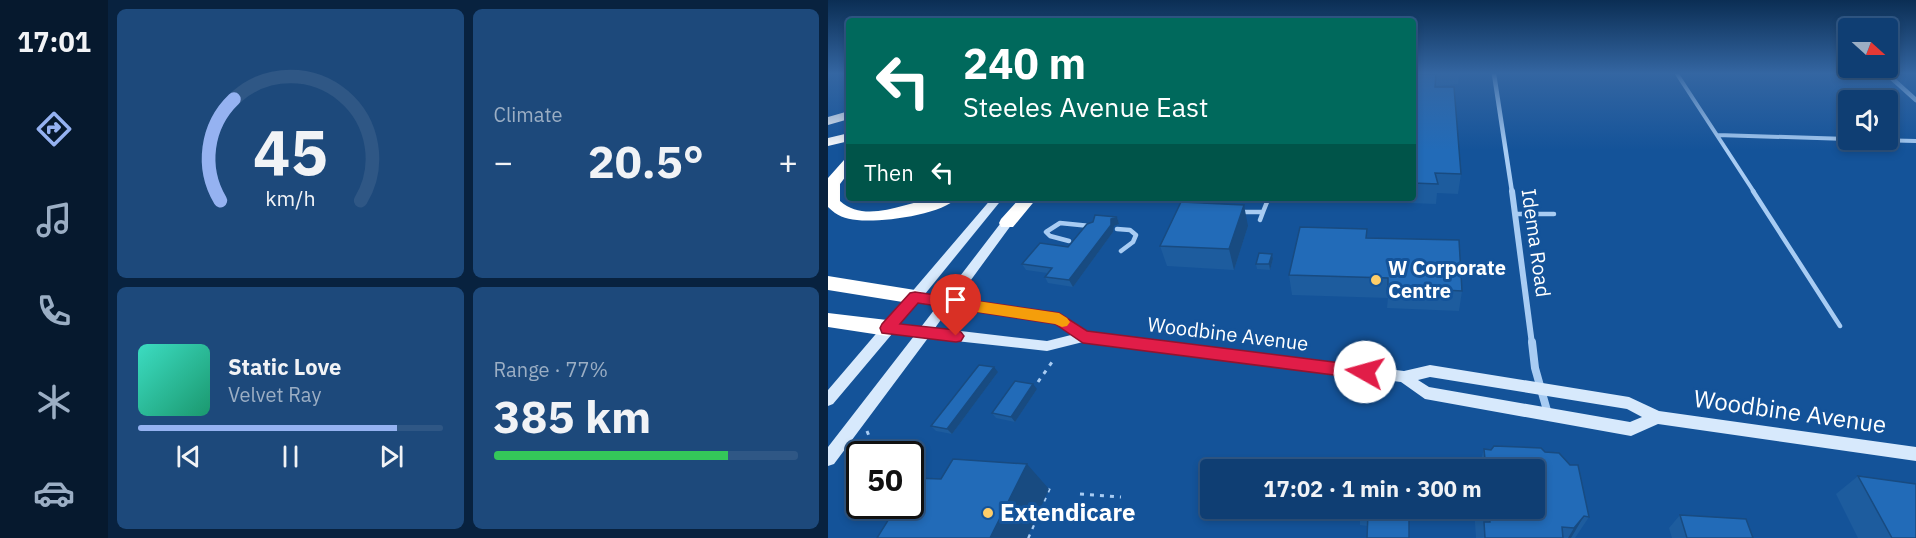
<!DOCTYPE html>
<html lang="en">
<head>
<meta charset="utf-8">
<style>
	body { margin:0; font-family:"IBM Plex Sans",sans-serif; background:#1d497b; color:#f1f3f6; height:100vh; display:flex; flex-direction:column; font-size:22px; white-space:nowrap }
	* { box-sizing:border-box; margin:0 }
	p { font-size:20px; color:#9baec4 }
	.icon { flex:none; width:33px; height:33px; fill:none; stroke:currentColor; stroke-width:2; stroke-linecap:round; stroke-linejoin:round }
	.map { position:relative; flex:1; overflow:hidden }
	.panel { display:flex; flex-direction:column; gap:9px; padding:9px; background:#08223f; width:720px }
	.panel>* { flex:none }
	.banner { position:absolute; left:18px; top:18px; width:570px; height:183px; border-radius:6px; box-shadow:0 3px 9px #0003,0 0 0 2px #2f5785; background:#00695c; color:#fff; overflow:hidden }
	.needle { width:39px; rotate:111deg }
	.buttons { position:absolute; left:1010px; top:18px; display:grid; gap:12px }
	.buttons a { display:grid; place-items:center; width:60px; height:60px; border-radius:6px; background:#0f3e73; box-shadow:0 3px 9px #0003,0 0 0 2px #2f5785; font-size:30px }
	.speed { position:absolute; left:18px; top:441px; display:flex; gap:12px; font-size:30px; font-weight:700; text-align:center }
	.speed>* { display:grid; place-content:center; width:78px; height:78px; border-radius:50%; background:#0f3e73; box-shadow:0 3px 9px #0003,0 0 0 2px #2f5785; line-height:1 }
	.speed .limit { border:3px solid #111; border-radius:9px; background:#fff; color:#111 }
	.pin { position:absolute; display:grid; place-items:center; width:51px; height:51px; color:#fff; margin:-62px -26px; border-radius:50% 50% 50% 0; rotate:-45deg; box-shadow:0 0 6px #0007 }
	.pin .icon { rotate:45deg }
	.me { position:absolute; width:66px; margin:-33px; rotate:277deg; stroke-linejoin:round; filter:drop-shadow(0 0 4px #0008) }
	.turn { display:flex; align-items:center; gap:21px; height:126px; padding:0 18px; font-size:27px }
	.turn .icon { width:78px; height:78px; stroke-width:2.5 }
	.turn b { display:block; font-size:42px; line-height:51px }
	.then { display:flex; align-items:center; height:57px; padding:0 18px; background:#0003; gap:12px; font-size:22px }
	.big { font-size:45px; font-weight:700; line-height:1.1 }
	.panel .card { flex:1; display:flex; flex-direction:column; justify-content:center; gap:9px; min-width:0; padding:0 21px; border-radius:9px; background:#1d497b }
	.panel .dial { align-items:center; gap:0 }
	.dial svg { height:156px; overflow:visible; fill:none; stroke:#2f5785; stroke-width:7; stroke-linecap:round; text-anchor:middle }
	.dial text { fill:#f1f3f6; stroke:none }
	.song { display:flex; align-items:center; gap:18px }
	.cover { width:72px; height:72px; border-radius:9px; background:linear-gradient(135deg,hsl(170 70% 55%),hsl(160 70% 35%)) }
	.played { height:6px; border-radius:3px; background:linear-gradient(90deg,#95b2f1 85%,#2f5785 85%) }
	.keys { display:flex; justify-content:space-around; direction:ltr }
	.heat { display:flex; justify-content:space-between; align-items:center; font-size:33px; direction:ltr }
	.charge { height:9px; border-radius:4px; background:linear-gradient(90deg,#34c759 77%,#2f5785 0) }
	.panel .tiles { flex:1; display:grid; gap:9px; grid-template-columns:repeat(2,1fr) }
	.trip { position:absolute; left:372px; top:459px; width:345px; height:60px; border-radius:6px; background:#0f3e73; box-shadow:0 3px 9px #0003,0 0 0 2px #2f5785; font-weight:700; line-height:60px; text-align:center }
	main { display:flex; flex:1; min-height:0 }
	.tab-bar { display:flex; flex-direction:column; width:108px; justify-content:space-around; align-items:center; background:#06192e; color:#9baec4 }
	.tab-bar .icon { width:42px; height:42px }
	.tab-bar .active { color:#95b2f1 }
	.tab-bar b { font-size:27px; color:#f1f3f6 }
	.map>svg:first-child { display:block }
</style>
</head>
<body>
<main>
<nav class="tab-bar">
<b>17:01</b>
<svg class="icon active" aria-label="directions" viewBox="0 0 24 24"><path d="M12 3l9 9-9 9-9-9zM9 14v-3h6M13 9l2 2-2 2"/></svg>
<svg class="icon" aria-label="music" viewBox="0 0 24 24"><path d="M9 18V5l10-2v13"/><circle cx="6" cy="18" r="3"/><circle cx="16" cy="16" r="3"/></svg>
<svg class="icon" aria-label="phone" viewBox="0 0 24 24"><path d="M5 4h4l2 5-3 2q2 4 5 5l2-3 5 2v4C11 20 4 13 5 4z"/></svg>
<svg class="icon" aria-label="climate" viewBox="0 0 24 24"><path d="M12 3v18M4 7l16 10M4 17L20 7"/></svg>
<svg class="icon" aria-label="car" viewBox="0 0 24 24"><path d="M5 17H2v-5l4-1 3-4h7l3 4 3 1v5h-3M9 17h6M6 11h13"/><circle cx="7" cy="17" r="2"/><circle cx="17" cy="17" r="2"/></svg>
</nav>
<section class="panel">
<div class="tiles">
<div class="card dial"><svg viewBox="0 0 100 80">
<path d="M14 69A42 42 0 1 1 86 69"/>
<path d="M14 69A42 42 0 0 1 21 17" stroke="#95b2f1"/>
<text x="50" y="56" font-size="32" font-weight="700">45</text>
<text x="50" y="72" font-size="11">km/h</text>
</svg></div>
<div class="card"><p>Climate</p>
<div class="heat"><a>−</a><b class="big">20.5°</b><a>+</a></div>
</div>
<div class="card">
<div class="song"><i class="cover"></i><div><b>Static Love</b><p>Velvet Ray</p></div></div>
<div class="played"></div>
<div class="keys"><svg class="icon" aria-label="previous" viewBox="0 0 24 24"><path d="M18 5L8 12l10 7zM5 5v14"/></svg><svg class="icon" aria-label="pause" viewBox="0 0 24 24"><path d="M8 5v14M16 5v14"/></svg><svg class="icon" aria-label="next" viewBox="0 0 24 24"><path d="M6 5l10 7-10 7zM19 5v14"/></svg></div>
</div>
<div class="card"><p>Range · 77%</p><b class="big">385 km</b><div class="charge"></div></div>
</div>
</section>
<div class="map">
<svg width="1088" height="538" viewBox="0 0 1088 538">
	<rect width="100%" height="100%" fill="#145399"/>
	<g fill="none" stroke-linecap="round" stroke-linejoin="round">
		<path stroke="#a8ccf3" stroke-width="3" stroke-dasharray="4 6" stroke-linecap="butt" d="M210 382 224 362
			M39 431 48 453
			M252 494 293 497
			M200 538 222 487H218"/>
		<path stroke="#a8ccf3" stroke-width="4" d="M849 74 926 192
			M889 135 1020 139
			M1047 140 1088 141"/>
		<path stroke="#a8ccf3" stroke-width="4.5" d="M925 191 1012 326
			M414 212H435L432 220
			M435 212 439 202
			M688 214H726
			M289 229 302 230 308 235 305 242 293 251
			M241 241 222 236 218 232 232 223 262 226"/>
		<path stroke="#a8ccf3" stroke-width="4.5" d="M666 74 684 192
			M1059 74 1088 100"/>
		<path stroke="#a8ccf3" stroke-width="6" d="M684 191 704 344"/>
		<path stroke="#a8ccf3" stroke-width="8" d="M704 342 707 368 720 414"/>
		<path fill="#d7e9fc" fill-rule="evenodd" d="M164 198H175L97 294 116 297 192 198H203L129 299 231 314 258 332 576 371 602 365 801 397 831 411 1088 447V461L830 424 803 436 597 399 573 382 255 342 219 351 100 338 6 464 0 466V447L86 336 64 334 5 404 0 406V390ZM90 302 110 305 93 327 71 324ZM122 307 228 323 243 335 219 341 107 328ZM602 377 799 409 814 417 802 422 601 387 590 380Z"/>
		<path fill="#fff" fill-rule="evenodd" d="M21 111V119L0 125V117Z
			M21 133V141L0 146V138Z
			M21 159V172L12 184V201C39 225 79 201 109 198 115 197 122 198 128 198 115 215 50 223 29 220 17 219 9 216 0 207V178L16 160Z
			M192 198H209L185 227H173L171 223 173 219Z
			M0 276 87 290 94 292 96 297 94 302 87 304 0 290Z
			M0 313 59 320 66 323 69 328 66 333 59 336 0 327Z"/>
	</g>
	<path fill="#1d5c9e" d="M585 74H631L630 84 607 86 633 174 630 194 609 193 608 204 527 201V198H585Z
		M289 217 291 224 286 226 285 232 245 287 220 283 217 277 219 273 198 270 194 264 240 247Z
		M420 226 406 270 339 266 332 246Z
		M539 229V238L634 291 631 311 559 308 560 298 464 295 461 275Z
		M444 254 445 259 442 270 429 269 428 264Z
		M170 372 124 434 108 431 103 426Z
		M209 389 187 422 168 418 164 413Z
		M666 446 713 448 717 452 731 453 742 465H750L761 517 747 538H648L646 508H706V470H650L656 449 663 450Z
		M1030 476 1088 538H1030L1008 494Z
		M532 508H581L540 526 532 525Z
		M852 515 925 538H844L841 528Z"/>
	<path fill="#184b81" d="M416 205 420 226 406 270 401 249Z
		M289 217 291 224 286 226 285 232 245 287 241 280 283 219Z
		M444 254 445 259 442 270 441 264Z
		M166 367 170 372 124 434 119 429Z
		M205 384 209 389 187 422 183 417Z
		M199 464 221 489 199 538H162Z
		M756 516 743 538H740L746 528Z"/>
	<path fill="#226bb8" stroke="#184b81" stroke-width="1.5" d="M585 74H608L607 87H626L633 174 607 173 610 184 585 183Z
		M353 202 416 205 401 249 332 246Z
		M267 215 289 217 283 219V225L241 280 217 277 224 268 194 264 212 243 240 247 259 224 265 222Z
		M472 227 539 229 538 238 631 240 634 291 560 287V278L461 275Z
		M431 253 444 254 441 264H428Z
		M151 365 166 367 119 429 103 426Z
		M187 381 205 384 183 417 164 413Z
		M666 446 713 448 717 452 731 453 742 465H750L761 517 756 516 746 528 734 527 735 538H657L656 522H662L661 508H706V470H658L656 449 663 450Z
		M125 459 199 464 162 538H49L69 506H82V483L86 478 113 479Z
		M535 463 581 465V470H535Z
		M1030 476 1088 484V538H1064Z
		M532 508H581V538H539L540 513 532 512Z
		M852 515 918 519 925 538H859Z"/>
	<linearGradient id="sky" x2="0" y2="1"><stop stop-color="#0b2e54"/><stop offset="0.49" stop-color="#3466a2"/><stop offset="1" stop-color="#3466a2" stop-opacity="0"/></linearGradient>
	<rect width="1088" height="150" fill="url(#sky)"/>
	<path fill="#e11d48" stroke="#92132f" stroke-width="1.5" d="M87 292 231 313 259 331 537 366 542 368 545 372 542 377 537 379 255 343 227 324 90 303 72 324 128 330 133 332 136 336 133 341 128 342 54 333 52 328 54 324 82 293Z"/>
	<path fill="#f59e0b" d="M122 297 231 313 239 318 242 322 239 326 234 327 227 324 122 308 115 302Z"/>
	<g fill="#ffce69" stroke="#145399" stroke-width="2">
		<circle cx="548" cy="280" r="6"/>
		<circle cx="160" cy="513" r="6"/>
	</g>
	<g text-anchor="middle" stroke-width="6" stroke-linejoin="round" paint-order="stroke">
		<g font-size="20" fill="#fff" stroke="#145399">
			<text transform="translate(708 243) rotate(82)" y="7">Idema Road</text>
			<text transform="translate(400 334) rotate(7)" y="7">Woodbine Avenue</text>
		</g>
		<g font-size="20" font-weight="bold" fill="#fff" stroke="#145399" text-anchor="start">
			<text x="560" y="275">W Corporate<tspan x="560" dy="23">Centre</tspan></text>
		</g>
		<g font-size="24" fill="#fff" stroke="#145399">
			<text transform="translate(962 412) rotate(8)" y="8">Woodbine Avenue</text>
		</g>
		<g font-size="24" font-weight="bold" fill="#fff" stroke="#145399" text-anchor="start">
			<text x="172" y="521">Extendicare</text>
		</g>
	</g>
</svg>
<div class="buttons">
<a><svg class="needle" viewBox="-14 -14 28 28"><path d="M0-13l5 13h-10z" fill="#e53935"/><path d="M0 13l5-13h-10z" fill="#9baec4"/></svg></a>
<a><svg class="icon" aria-label="sound" viewBox="0 0 24 24"><path d="M4 9h4l5-4v14l-5-4H4zM17 9q2 3 0 6"/></svg></a>
</div>
<div class="speed"><div class="limit">50</div></div>
<div class="pin" style="left:128px;top:336px;background:#d93025"><svg class="icon" aria-label="arrive" viewBox="0 0 24 24"><path d="M6 21V4h12l-3 4 3 4H6"/></svg></div>
<svg class="me" style="left:537px;top:372px" viewBox="-20 -20 40 40"><circle r="19" fill="#fff"/><path d="M0-13L10 11 0 6-10 11z" fill="#e11d48"/></svg>
<div class="trip">17:02 · 1 min · 300 m</div>
<div class="banner">
<div class="turn"><svg class="icon" aria-label="left" viewBox="0 0 24 24"><path d="M17 20v-9H6M10 6l-5 5 5 5"/></svg><div><b>240 m</b>Steeles Avenue East</div></div>
<div class="then">Then<svg class="icon" aria-label="left" viewBox="0 0 24 24"><path d="M17 20v-9H6M10 6l-5 5 5 5"/></svg></div>
</div>
</div>
</main>
</body>
</html>
